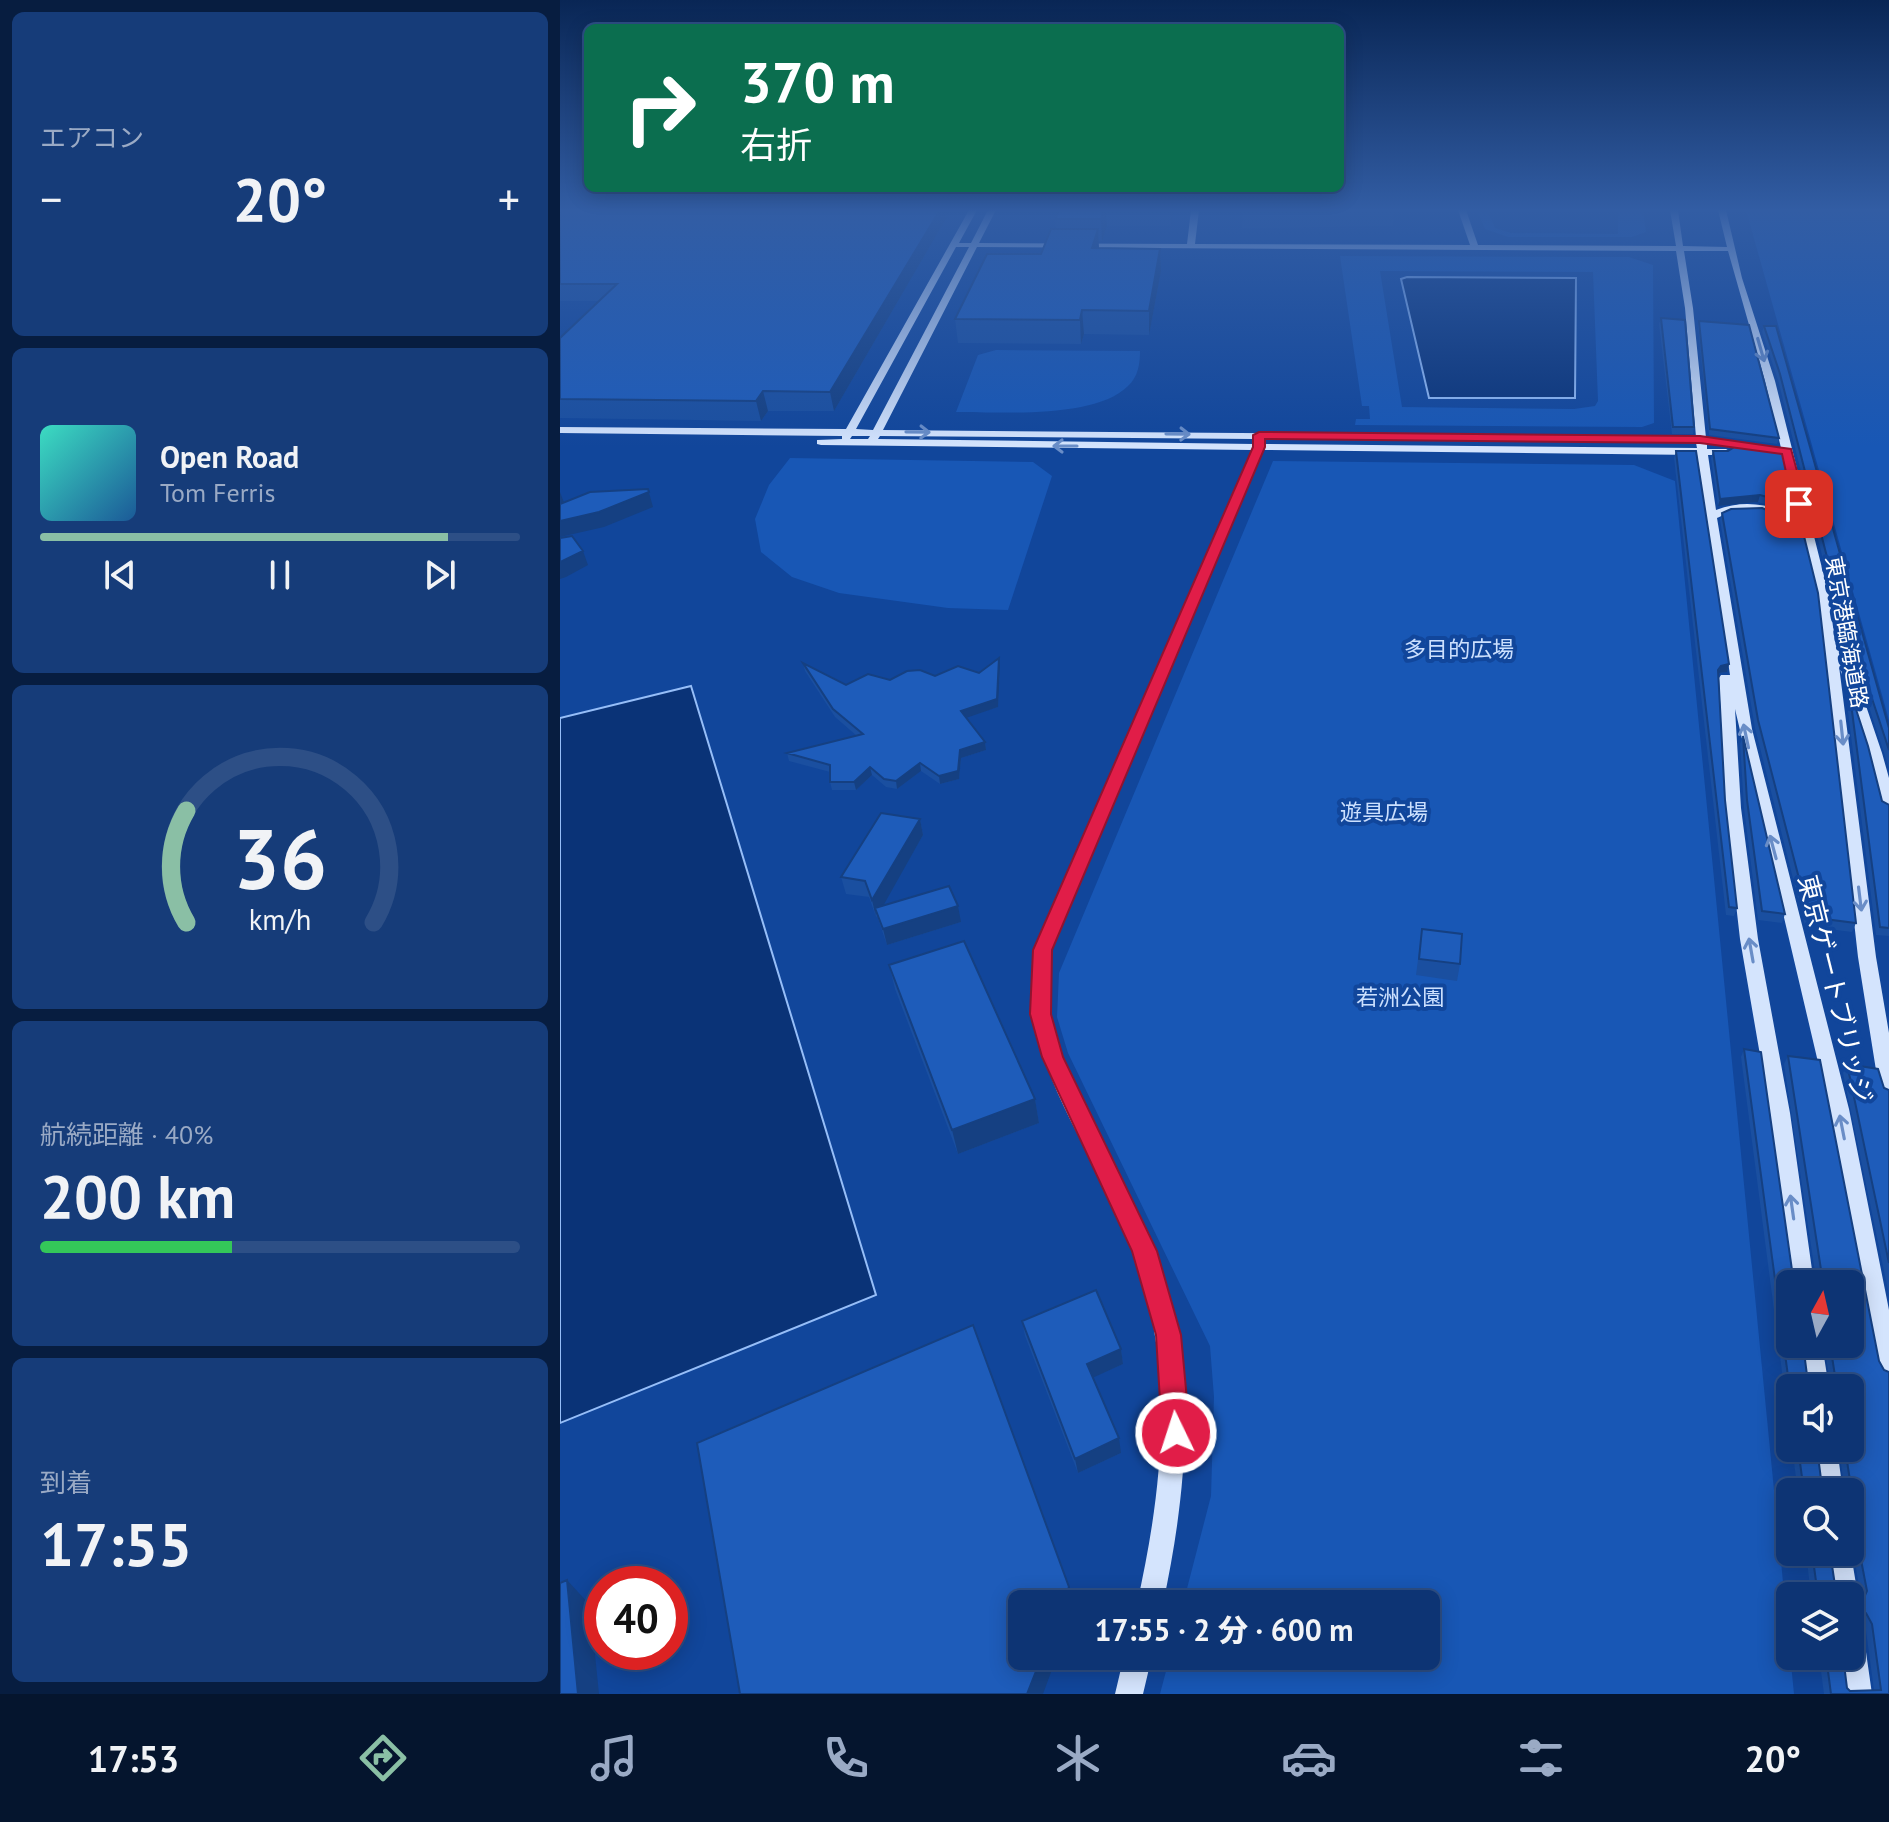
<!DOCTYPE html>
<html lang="ja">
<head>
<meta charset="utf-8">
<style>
	body { margin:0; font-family:"PT Sans","Noto Sans JP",sans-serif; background:#163c79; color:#f1f3f6; height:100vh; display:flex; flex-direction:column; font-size:30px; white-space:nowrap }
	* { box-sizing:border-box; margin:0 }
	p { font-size:26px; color:#9aaac5 }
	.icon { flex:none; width:44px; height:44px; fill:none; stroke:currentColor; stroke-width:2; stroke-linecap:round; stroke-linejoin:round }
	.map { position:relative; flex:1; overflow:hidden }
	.panel { display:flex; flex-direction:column; gap:12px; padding:12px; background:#071d40; width:560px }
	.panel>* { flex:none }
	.top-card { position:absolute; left:24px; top:24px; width:760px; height:168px; border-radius:12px; box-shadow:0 4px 20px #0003,0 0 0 2px #2d4f86; background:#0b6e4f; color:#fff; overflow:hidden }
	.needle { width:52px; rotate:8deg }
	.fabs { position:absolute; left:1216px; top:1270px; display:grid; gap:16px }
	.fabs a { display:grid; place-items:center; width:88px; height:88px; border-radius:12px; background:#0d3474; box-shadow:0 4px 20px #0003,0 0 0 2px #2d4f86; font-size:40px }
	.speed { position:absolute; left:24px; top:1566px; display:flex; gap:16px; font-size:40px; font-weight:700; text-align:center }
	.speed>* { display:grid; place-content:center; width:104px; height:104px; border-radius:50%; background:#0d3474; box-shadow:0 4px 20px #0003,0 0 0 2px #2d4f86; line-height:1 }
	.speed .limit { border:12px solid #d22; background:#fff; color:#111 }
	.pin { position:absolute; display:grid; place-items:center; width:68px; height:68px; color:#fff; margin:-34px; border-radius:16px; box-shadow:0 4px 12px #0006 }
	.me { position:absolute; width:88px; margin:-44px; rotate:356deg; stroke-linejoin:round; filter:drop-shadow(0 0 6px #0008) }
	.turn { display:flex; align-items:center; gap:28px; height:168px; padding:0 24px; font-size:36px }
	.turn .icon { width:104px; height:104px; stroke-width:2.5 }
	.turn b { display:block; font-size:56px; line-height:68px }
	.big { font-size:60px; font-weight:800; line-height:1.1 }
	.panel .card { flex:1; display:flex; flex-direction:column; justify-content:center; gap:12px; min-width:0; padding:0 28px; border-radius:12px; background:#163c79 }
	.panel .dial { align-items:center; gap:0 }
	.dial svg { height:208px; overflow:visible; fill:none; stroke:#2d4f86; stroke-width:7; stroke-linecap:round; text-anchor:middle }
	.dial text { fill:#f1f3f6; stroke:none }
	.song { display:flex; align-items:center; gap:24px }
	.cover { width:96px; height:96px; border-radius:12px; background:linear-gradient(135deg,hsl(170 70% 55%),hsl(210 70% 35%)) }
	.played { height:8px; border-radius:4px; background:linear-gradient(90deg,#8abfa5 85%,#2d4f86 85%) }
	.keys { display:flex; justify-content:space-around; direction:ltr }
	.heat { display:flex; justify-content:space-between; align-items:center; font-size:44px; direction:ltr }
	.charge { height:12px; border-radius:6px; background:linear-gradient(90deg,#34c759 40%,#2d4f86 0) }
	.trip { position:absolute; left:448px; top:1590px; width:432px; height:80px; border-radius:12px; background:#0d3474; box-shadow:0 4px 20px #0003,0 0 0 2px #2d4f86; font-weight:800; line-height:80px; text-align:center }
	.tabs { display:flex; height:128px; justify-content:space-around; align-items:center; background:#05152e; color:#9aaac5 }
	.tabs .icon { width:56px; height:56px }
	.tabs .current { color:#8abfa5 }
	.tabs b { font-size:36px; color:#f1f3f6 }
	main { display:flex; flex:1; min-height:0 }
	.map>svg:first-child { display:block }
</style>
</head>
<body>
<main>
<section class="panel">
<div class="card"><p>エアコン</p>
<div class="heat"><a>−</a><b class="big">20°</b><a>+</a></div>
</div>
<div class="card">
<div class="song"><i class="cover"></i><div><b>Open Road</b><p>Tom Ferris</p></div></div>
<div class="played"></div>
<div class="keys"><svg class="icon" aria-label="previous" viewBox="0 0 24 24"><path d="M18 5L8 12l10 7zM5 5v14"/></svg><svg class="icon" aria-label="pause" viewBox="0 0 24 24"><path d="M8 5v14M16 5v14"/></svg><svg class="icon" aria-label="next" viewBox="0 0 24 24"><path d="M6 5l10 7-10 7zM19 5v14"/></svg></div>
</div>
<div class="card dial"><svg viewBox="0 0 100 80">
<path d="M14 69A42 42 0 1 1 86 69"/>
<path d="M14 69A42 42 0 0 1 14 26" stroke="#8abfa5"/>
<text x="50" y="56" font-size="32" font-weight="700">36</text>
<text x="50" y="72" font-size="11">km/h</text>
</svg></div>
<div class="card"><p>航続距離 · 40%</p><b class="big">200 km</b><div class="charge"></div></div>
<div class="card"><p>到着</p><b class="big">17:55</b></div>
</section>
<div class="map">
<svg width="1329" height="1694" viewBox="0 0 1329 1694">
	<rect width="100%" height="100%" fill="#11469b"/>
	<path fill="#1857b5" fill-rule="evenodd" d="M917 210H927L935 228 951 233 1058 234V210H1083L1086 232 1072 237H948L925 229Z
		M1186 210H1329V720Z
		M780 256 1069 257 1093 265 1094 423 1082 427 795 425 796 419H810L809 406H802ZM820 271 1033 272 1038 401 1035 406 1014 409 842 407Z
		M436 350 580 351C580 364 578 377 568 386 535 419 441 412 396 412L418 355Z
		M230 458 473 462 492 476 448 610 388 608 279 593 232 577 201 552 195 519 209 485Z
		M713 461 1074 465 1115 481 1234 1694H600L610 1656H866V1604H623L651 1496 654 1397 650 1346 508 1053 497 1017 499 973Z"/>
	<path fill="#0a3377" stroke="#96bef8" stroke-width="2" d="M847 277 1016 278 1015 398H869L841 279Z
		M131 686 316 1295 0 1423V718Z"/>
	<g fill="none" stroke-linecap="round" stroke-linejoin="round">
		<path fill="#d4e4fd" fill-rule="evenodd" d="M409 210H417L399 243H411L428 210H436L419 243 627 244 631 210H639L635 244 910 245 898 210H906L918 245 1116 246 1110 210H1118L1123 246 1167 247 1158 210H1166L1182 278 1215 381 1270 600 1275 641 1285 644 1322 753 1329 778V813L1321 808 1308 753 1279 666 1316 957 1329 1033V1097L1322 1095 1319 1089 1298 957 1258 600 1241 529C1214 512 1187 504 1157 518L1192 729 1289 1109 1329 1310V1379L1321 1376 1317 1368 1269 1109 1175 709 1181 808 1198 939 1230 1113 1254 1284H1232L1210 1113 1180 939 1165 808 1159 678 1161 675H1170L1137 455 703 450 491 950C490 972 487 995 491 1017 508 1101 564 1171 594 1250 639 1365 628 1486 603 1604H577C603 1487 616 1366 573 1251 544 1171 489 1101 473 1017 469 995 473 972 473 950L692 450 261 445 257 444V440L282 439V436L0 433V427L286 429ZM396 247H409L313 430 296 429ZM417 247 1116 251 1125 308 1136 437 323 430ZM1124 251H1168L1205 381 1221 448 1146 438 1133 308ZM292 436H310L308 439H290ZM320 436 694 439V444L318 439ZM704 439 1136 443 1137 448 704 444ZM1147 444 1223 455 1238 518C1211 504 1185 499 1156 510L1148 455H1166L1171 452 1166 449H1147Z
			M1240 1344H1262L1269 1388H1245Z
			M1253 1448H1277L1283 1492H1259Z
			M1290 1548 1298 1596 1294 1605 1290 1607V1596H1272L1266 1552H1290Z
			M1290 1618 1299 1622 1303 1631 1312 1694H1284L1280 1656H1290Z
			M564 1656H592L583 1694H555Z"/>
	</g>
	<path fill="#1a4fa0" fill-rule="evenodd" d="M0 210H391L274 411H208L201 421 0 418V338L39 301H0Z
		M499 210H613L611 226H547L542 241H538L539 248 600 249 601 271 589 335 524 334 521 344 398 343 395 319 481 254 496 229 495 219Z
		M683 210H834L833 226 682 228Z
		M1101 318 1134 427 1133 434H1112L1099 324Z
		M1139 321 1219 438 1217 444 1149 435 1138 327Z
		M1204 326H1216L1329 728V768L1288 643 1278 639 1273 599 1218 380 1202 332Z
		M1116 451 1169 664 1167 672 1158 673 1165 800 1177 908 1174 916 1166 915 1114 458Z
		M1153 451 1236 505 1234 513 1198 502 1158 506 1151 458Z
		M1162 513 1296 923 1292 932 1245 926 1195 728 1160 520Z
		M439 658 440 666 438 707 406 717 425 742 426 750 401 758 399 779 380 784 361 771 337 789 326 787 312 775 296 790H272L270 782V772L229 761 227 753 297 736 275 717 245 671 243 663 286 685 419 673Z
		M1289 688 1322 801 1329 805V936L1316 935 1286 696Z
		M1183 736 1225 914 1222 923 1198 920 1184 808 1180 744Z
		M360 819 363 835 322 906 401 922 327 945 317 916 316 917 309 897 286 894 281 877Z
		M862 929 900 964 897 981 856 975Z
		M329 965 475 1099 479 1123 398 1154 335 989Z
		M1184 1049 1201 1052 1233 1277 1236 1279H1256L1224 1064 1228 1056 1260 1060 1319 1361 1324 1370 1329 1372V1694H1264L1259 1656H1283L1287 1688 1290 1691 1314 1690 1306 1631 1300 1619 1293 1618V1647L1290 1650V1596H1251L1246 1552H1270L1276 1592 1293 1593 1295 1604 1299 1602 1301 1597 1292 1546 1290 1547V1492H1238L1232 1448H1257L1262 1487H1284L1279 1448H1290V1388H1230V1433L1181 1057ZM1230 1284H1290V1344H1264L1270 1383H1248L1243 1344H1230Z
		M1287 1064 1329 1090V1295L1283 1073Z
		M462 1321 561 1349 563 1364 533 1377 561 1453 518 1473 465 1336Z"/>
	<path fill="#154082" d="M380 210H391L274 411 270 392Z
		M544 210H546L547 226 542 241 541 219Z
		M610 210H613L611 226Z
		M538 229 539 251 532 248Z
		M600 249 601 271 589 335V311Z
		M522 310 524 334 521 344 520 320Z
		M203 391 208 411 201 421 196 401Z
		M88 489 93 507 44 527 0 537V521Z
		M0 492 5 505 0 507Z
		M1200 495 1198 502 1158 506 1160 499Z
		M23 551 28 565 6 577 0 579V562Z
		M439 658 440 666 438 707 403 719 401 711Z
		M1169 664 1167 672 1158 673 1156 678 1161 666Z
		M425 742 426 750 401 758 399 779 380 784 379 776 400 750Z
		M360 763 361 771 337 789 336 781Z
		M310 767 312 775 296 790 294 782Z
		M360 819 363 835 318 915 315 908 316 917 312 900Z
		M398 906 401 922 327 945 323 929Z
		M475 1099 479 1123 398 1154 392 1130Z
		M561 1349 563 1364 530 1379 527 1364Z
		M559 1438 561 1453 518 1473 515 1459Z
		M7 1580 30 1605 39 1694H18Z
		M509 1587 513 1604H502Z
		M482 1656H497L483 1694H467Z"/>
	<path fill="#1e5cba" stroke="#154082" stroke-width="2" fill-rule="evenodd" d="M0 210H380L270 392 203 391 196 401 0 399V338L57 284H0Z
		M499 210H544L541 219H495Z
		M491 229H538L532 248 600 249 589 311 522 310 520 320 395 319 427 254H481Z
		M1101 318 1125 320 1134 427H1113Z
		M1139 321 1189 325 1219 438 1150 429Z
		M1204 326H1216L1329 728V750L1291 635 1281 631 1276 592 1220 374Z
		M1176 446 1223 451 1236 505 1200 495 1160 499 1153 451H1168Z
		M1116 451H1136L1169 664 1161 666 1158 670 1165 800 1177 908 1169 907Z
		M88 489 89 492 39 512 0 521V504L30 492Z
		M1202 508 1241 524 1258 593 1296 923 1249 917 1198 720 1162 513 1171 509Z
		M12 536 23 551 0 562V538Z
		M439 658 437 699 401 711 425 742 400 750 398 771 379 776 360 763 336 781 324 779 310 767 294 782H270V765L227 753 303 734 273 709 243 663 286 685 308 674 330 680 347 671 360 670 375 676 398 666 419 673Z
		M1289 688 1308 746 1322 801 1329 805V928L1320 927Z
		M1183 736 1225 914 1202 911 1187 800Z
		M321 813 360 819 312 900 305 881 281 877Z
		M389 886 398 906 323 929 315 908Z
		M862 929 902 934 900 964 859 959Z
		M404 941 475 1099 392 1130 329 965Z
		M1184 1049 1201 1052 1233 1277 1236 1279H1259L1262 1276 1228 1056 1260 1060 1319 1361 1324 1370 1329 1372V1694H1271L1266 1656H1283L1287 1688 1290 1691 1321 1690 1312 1624 1306 1613 1293 1610V1647L1290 1648V1596H1258L1252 1552H1270L1276 1592 1293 1593 1295 1604 1303 1600 1307 1591 1297 1539 1290 1542V1492H1244L1238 1448H1257L1262 1487H1291L1285 1448H1290V1388H1230V1391ZM1230 1284H1290V1344H1270L1276 1382 1248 1383 1243 1344H1230Z
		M1287 1064 1318 1069 1324 1088 1329 1090V1263Z
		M536 1290 561 1349 527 1364 559 1438 515 1459 462 1321Z
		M413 1325 509 1587 502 1604H462V1656H482L467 1694H180L137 1443Z
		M7 1580 18 1694H0V1583Z"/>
	<defs><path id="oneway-shaft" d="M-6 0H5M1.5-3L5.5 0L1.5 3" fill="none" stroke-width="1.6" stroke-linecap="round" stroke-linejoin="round" transform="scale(2)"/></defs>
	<g stroke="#698dc7">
		<use href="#oneway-shaft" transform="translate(1201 350) rotate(74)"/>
		<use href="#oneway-shaft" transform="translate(358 432) rotate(1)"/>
		<use href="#oneway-shaft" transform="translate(618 434) rotate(1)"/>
		<use href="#oneway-shaft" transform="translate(505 446) rotate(180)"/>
		<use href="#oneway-shaft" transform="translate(1282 733) rotate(84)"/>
		<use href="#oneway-shaft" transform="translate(1186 736) rotate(-102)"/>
		<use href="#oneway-shaft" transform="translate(1213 847) rotate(-105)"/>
		<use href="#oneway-shaft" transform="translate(1300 899) rotate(83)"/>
		<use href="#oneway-shaft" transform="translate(1191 950) rotate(-100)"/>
		<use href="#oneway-shaft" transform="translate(1282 1127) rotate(-101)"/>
		<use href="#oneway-shaft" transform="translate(1232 1207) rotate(-98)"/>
	</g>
	<linearGradient id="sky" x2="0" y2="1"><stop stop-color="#092655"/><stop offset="0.47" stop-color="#325da4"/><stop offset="1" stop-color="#325da4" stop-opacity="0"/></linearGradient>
	<rect width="1329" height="447" fill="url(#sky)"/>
	<path fill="#e11d48" stroke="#92132f" stroke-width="2" d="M699 432 1140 436 1231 449 1246 504 1239 508 1233 504 1222 454 1140 443 705 439V447L492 950 491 1014 503 1057 597 1251 621 1335 630 1433 626 1442 616 1446 606 1442 602 1433 596 1335 572 1251 482 1057 470 1014 473 950 693 447V435Z"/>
	<g text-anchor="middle" stroke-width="8" stroke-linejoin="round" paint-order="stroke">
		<g font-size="22" fill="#fff" stroke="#11469b">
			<text transform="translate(1287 632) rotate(80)" y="8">東京港臨海道路</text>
		</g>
		<g font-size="22" fill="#cce0fe" stroke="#11469b">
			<text x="899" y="657">多目的広場</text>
			<text x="824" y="820">遊具広場</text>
			<text x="840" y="1005">若洲公園</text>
		</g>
		<g font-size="26" fill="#fff" stroke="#11469b">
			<text transform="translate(1275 989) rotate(76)" y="9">東京ゲートブリッジ</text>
		</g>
	</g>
</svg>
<div class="fabs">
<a><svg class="needle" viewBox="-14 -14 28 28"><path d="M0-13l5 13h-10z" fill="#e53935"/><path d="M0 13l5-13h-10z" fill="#9aaac5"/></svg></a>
<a><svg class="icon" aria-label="sound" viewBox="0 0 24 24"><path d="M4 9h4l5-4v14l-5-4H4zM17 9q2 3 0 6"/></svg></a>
<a><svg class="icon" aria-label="search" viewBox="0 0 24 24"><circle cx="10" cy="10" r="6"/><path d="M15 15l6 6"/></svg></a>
<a><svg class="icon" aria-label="layers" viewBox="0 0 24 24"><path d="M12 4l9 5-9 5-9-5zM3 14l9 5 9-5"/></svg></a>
</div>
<div class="speed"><div class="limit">40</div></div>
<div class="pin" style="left:1239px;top:504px;background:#d93025"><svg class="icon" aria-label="arrive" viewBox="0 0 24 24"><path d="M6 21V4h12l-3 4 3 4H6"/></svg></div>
<svg class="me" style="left:616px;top:1433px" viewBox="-20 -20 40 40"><circle r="17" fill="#e11d48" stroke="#fff" stroke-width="3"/><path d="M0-11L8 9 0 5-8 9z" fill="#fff"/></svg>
<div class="trip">17:55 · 2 分 · 600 m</div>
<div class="top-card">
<div class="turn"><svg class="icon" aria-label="right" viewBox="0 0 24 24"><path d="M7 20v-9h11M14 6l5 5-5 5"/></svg><div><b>370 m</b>右折</div></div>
</div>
</div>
</main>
<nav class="tabs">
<b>17:53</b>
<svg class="icon current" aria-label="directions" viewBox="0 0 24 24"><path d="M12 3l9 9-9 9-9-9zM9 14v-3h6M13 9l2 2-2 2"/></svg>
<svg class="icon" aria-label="music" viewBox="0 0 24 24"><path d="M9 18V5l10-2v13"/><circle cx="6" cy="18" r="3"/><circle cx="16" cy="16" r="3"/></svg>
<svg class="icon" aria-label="phone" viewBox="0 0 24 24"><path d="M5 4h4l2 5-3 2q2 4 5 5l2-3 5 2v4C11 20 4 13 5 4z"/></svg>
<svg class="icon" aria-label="climate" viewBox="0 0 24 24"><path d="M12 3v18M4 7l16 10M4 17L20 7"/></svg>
<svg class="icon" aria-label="car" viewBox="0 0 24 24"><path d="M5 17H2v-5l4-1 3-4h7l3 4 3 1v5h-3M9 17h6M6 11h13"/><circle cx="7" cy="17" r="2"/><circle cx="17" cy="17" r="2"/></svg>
<svg class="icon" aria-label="filters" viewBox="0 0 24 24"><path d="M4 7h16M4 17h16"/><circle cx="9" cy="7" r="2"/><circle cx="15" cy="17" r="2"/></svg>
<b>20°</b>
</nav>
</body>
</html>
